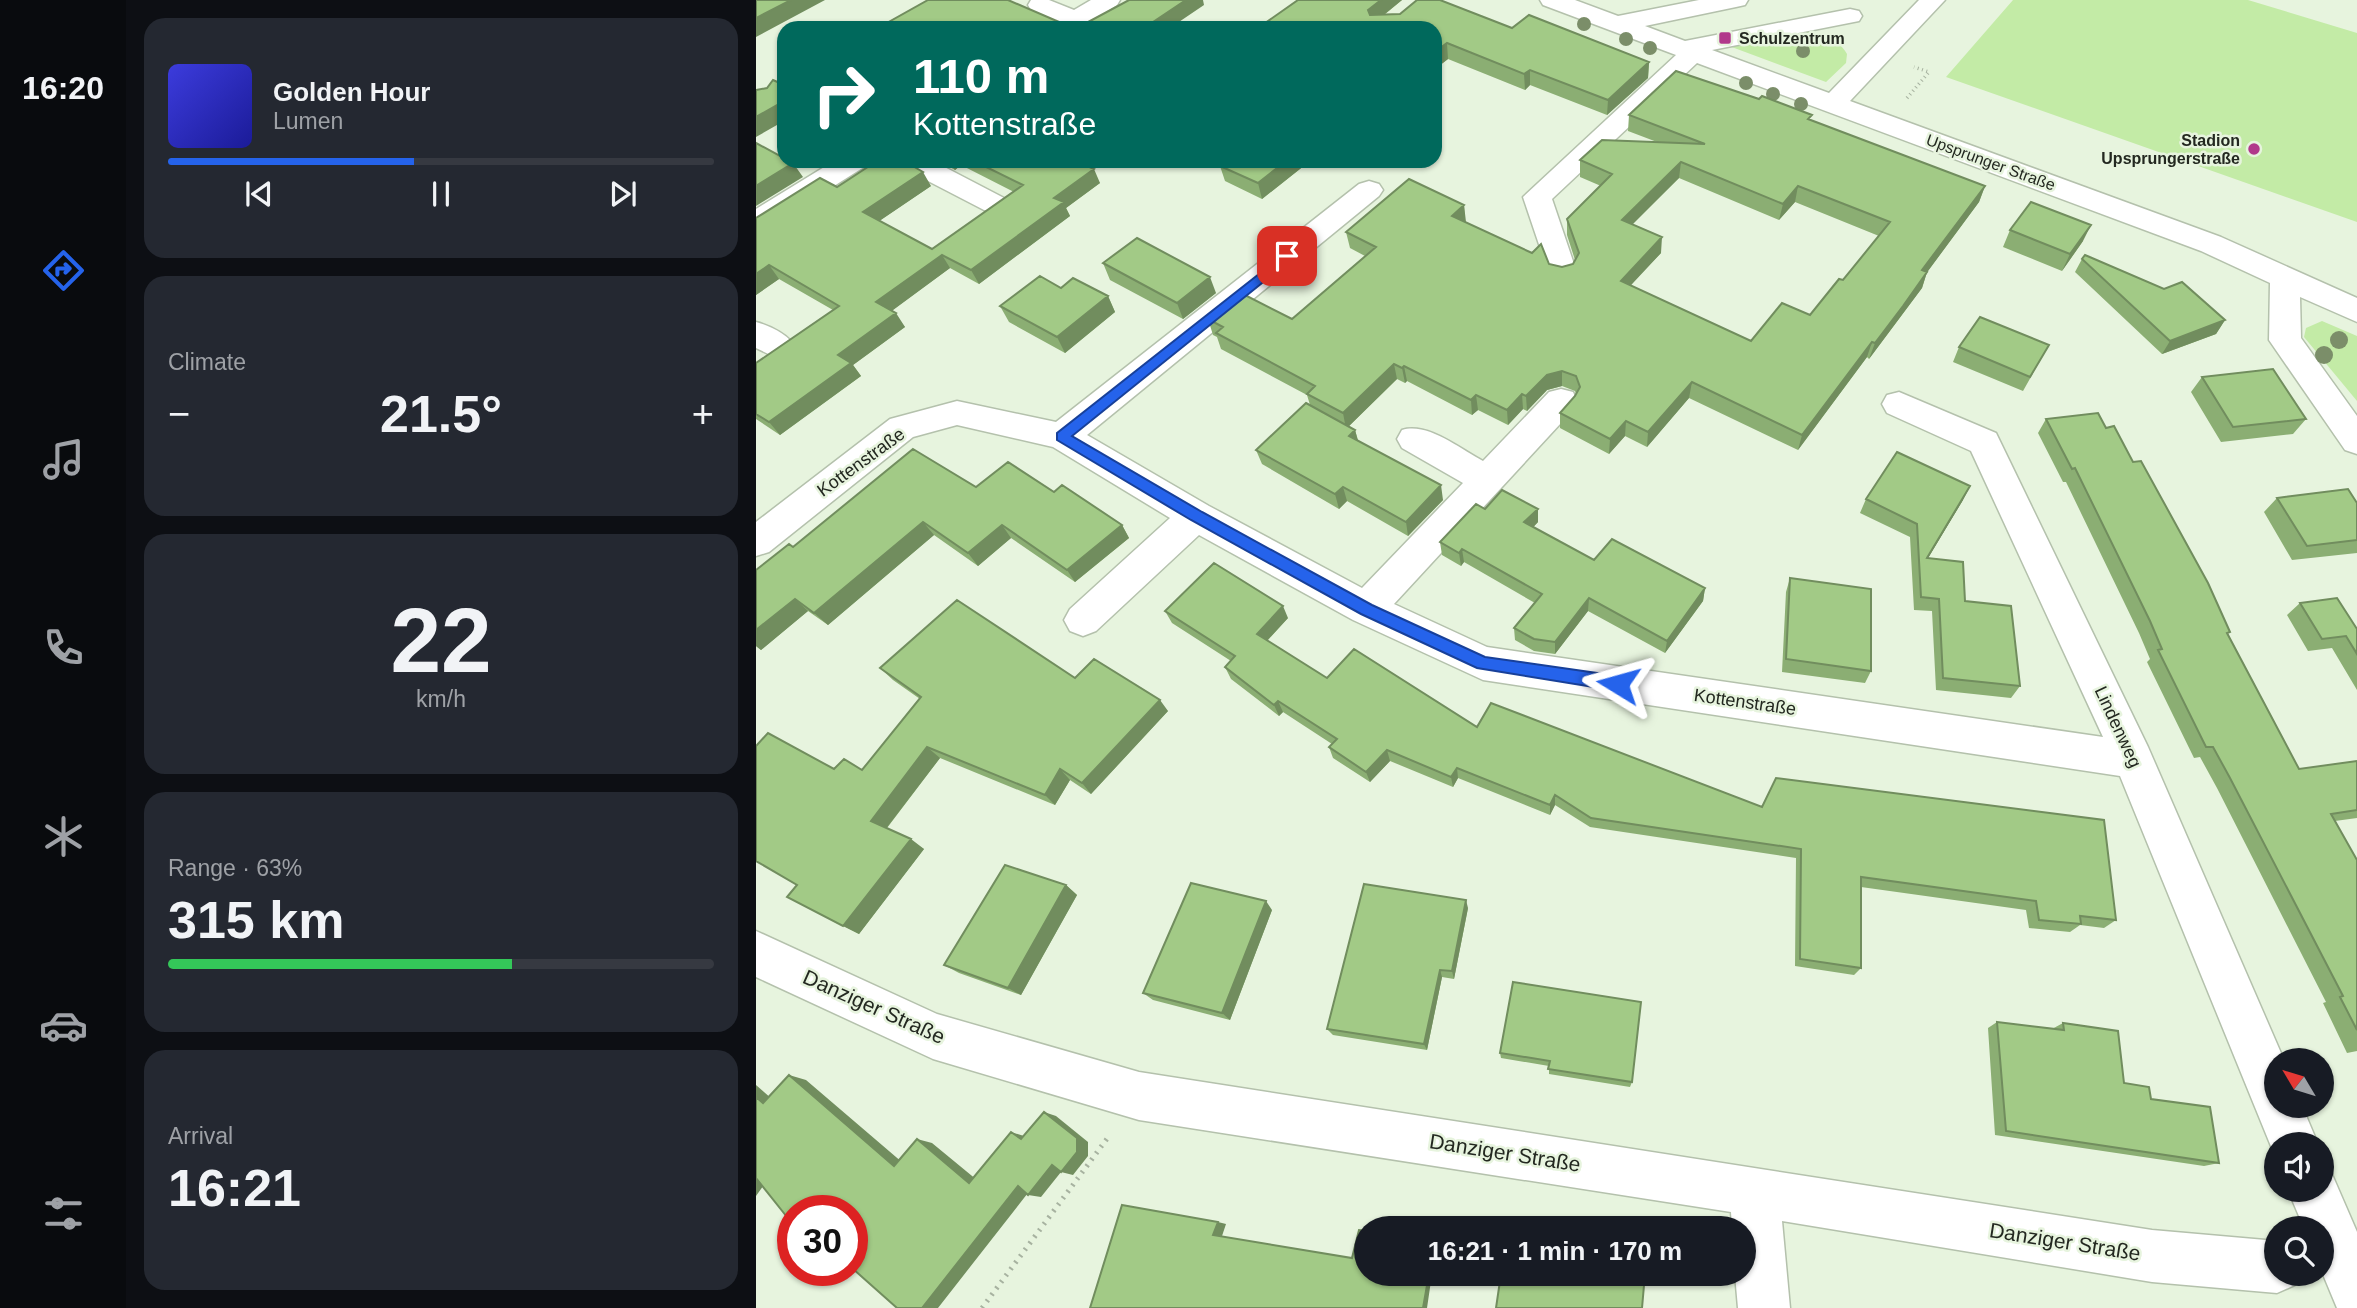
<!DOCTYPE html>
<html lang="en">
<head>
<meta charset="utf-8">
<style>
	body { margin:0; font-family:Arial,sans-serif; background:#242831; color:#f1f3f6; height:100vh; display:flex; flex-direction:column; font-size:26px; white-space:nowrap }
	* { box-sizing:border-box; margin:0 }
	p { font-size:23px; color:#9ea1a6 }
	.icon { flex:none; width:38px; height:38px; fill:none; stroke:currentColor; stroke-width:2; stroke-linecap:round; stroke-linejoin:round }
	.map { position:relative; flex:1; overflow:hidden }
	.side { display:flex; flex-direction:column; gap:18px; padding:18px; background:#0d0f14; width:630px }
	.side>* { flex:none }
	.top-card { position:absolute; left:21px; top:21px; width:665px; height:147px; border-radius:21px; box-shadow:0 2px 5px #0004; background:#00695c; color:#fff; overflow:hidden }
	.needle { width:46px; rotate:308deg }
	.controls { position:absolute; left:1508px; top:1048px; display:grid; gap:14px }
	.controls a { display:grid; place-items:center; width:70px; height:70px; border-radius:50%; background:#171b24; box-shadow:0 2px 5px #0004; font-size:35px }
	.speed { position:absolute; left:21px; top:1195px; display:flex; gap:14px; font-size:35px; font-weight:700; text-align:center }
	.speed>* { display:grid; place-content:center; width:91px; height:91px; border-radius:50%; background:#171b24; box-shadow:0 2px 5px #0004; line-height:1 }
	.speed .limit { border:10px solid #d22; background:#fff; color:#111 }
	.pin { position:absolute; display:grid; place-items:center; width:60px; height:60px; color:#fff; margin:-30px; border-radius:14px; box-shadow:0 4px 10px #0006 }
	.me { position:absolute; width:77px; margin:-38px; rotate:278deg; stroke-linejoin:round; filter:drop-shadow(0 0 5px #0008) }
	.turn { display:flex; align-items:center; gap:24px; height:147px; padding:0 21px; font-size:32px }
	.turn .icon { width:91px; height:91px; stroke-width:2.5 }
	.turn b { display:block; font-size:49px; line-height:60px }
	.big { font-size:52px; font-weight:700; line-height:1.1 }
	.side .tile { flex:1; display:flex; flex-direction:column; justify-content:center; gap:10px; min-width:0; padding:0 24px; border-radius:21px; background:#242831 }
	.side .dial { align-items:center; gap:0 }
	.dial b { font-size:91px; line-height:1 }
	.song { display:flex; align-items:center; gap:21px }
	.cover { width:84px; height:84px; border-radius:10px; background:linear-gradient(135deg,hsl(240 70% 55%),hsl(240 70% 35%)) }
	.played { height:7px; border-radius:4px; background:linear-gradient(90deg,#2563eb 45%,#363941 45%) }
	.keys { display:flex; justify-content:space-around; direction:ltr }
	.heat { display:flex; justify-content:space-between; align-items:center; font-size:38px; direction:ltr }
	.charge { height:10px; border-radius:5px; background:linear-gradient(90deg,#34c759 63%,#363941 0) }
	.trip { position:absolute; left:598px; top:1216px; width:402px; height:70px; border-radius:35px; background:#171b24; box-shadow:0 2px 5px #0004; font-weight:700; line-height:70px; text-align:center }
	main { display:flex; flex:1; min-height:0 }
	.tab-bar { display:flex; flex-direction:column; width:126px; justify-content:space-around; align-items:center; background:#090b0e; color:#9ea1a6 }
	.tab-bar .icon { width:49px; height:49px }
	.tab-bar .selected { color:#2563eb }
	.tab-bar b { font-size:32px; color:#f1f3f6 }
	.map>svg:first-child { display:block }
</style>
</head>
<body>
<main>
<nav class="tab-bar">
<b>16:20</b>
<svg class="icon selected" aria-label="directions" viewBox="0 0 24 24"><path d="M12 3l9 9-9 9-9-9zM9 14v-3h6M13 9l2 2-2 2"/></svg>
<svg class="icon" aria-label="music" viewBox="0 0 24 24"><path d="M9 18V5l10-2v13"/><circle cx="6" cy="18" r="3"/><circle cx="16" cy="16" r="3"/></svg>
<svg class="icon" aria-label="phone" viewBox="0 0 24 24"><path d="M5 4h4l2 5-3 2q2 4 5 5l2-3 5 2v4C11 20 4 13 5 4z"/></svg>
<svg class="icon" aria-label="climate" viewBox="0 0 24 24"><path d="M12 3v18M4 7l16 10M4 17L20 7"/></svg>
<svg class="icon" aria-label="car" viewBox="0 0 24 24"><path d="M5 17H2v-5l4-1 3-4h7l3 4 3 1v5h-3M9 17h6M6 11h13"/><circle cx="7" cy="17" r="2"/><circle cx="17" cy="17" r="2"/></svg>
<svg class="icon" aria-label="filters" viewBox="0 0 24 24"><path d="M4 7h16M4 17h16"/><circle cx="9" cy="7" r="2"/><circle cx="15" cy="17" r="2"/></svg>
</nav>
<section class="side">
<div class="tile">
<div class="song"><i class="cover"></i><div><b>Golden Hour</b><p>Lumen</p></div></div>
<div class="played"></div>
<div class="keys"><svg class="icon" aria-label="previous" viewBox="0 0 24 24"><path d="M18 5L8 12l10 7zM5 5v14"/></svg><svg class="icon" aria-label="pause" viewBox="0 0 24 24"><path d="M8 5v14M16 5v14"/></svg><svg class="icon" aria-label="next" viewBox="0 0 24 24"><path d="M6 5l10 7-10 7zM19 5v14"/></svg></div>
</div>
<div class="tile"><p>Climate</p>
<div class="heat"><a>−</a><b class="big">21.5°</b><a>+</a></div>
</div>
<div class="tile dial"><b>22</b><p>km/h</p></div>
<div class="tile"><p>Range · 63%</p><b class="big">315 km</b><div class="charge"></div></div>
<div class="tile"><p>Arrival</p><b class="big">16:21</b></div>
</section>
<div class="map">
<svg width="1601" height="1308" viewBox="0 0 1601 1308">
	<rect width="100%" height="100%" fill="#e7f4de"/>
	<path fill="#c3eba6" d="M1257 0H1492L1601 33V222L1190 77Z
		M1043 31C1063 33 1081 36 1091 54L1090 63 1070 82 973 46Z
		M1566 321 1601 336V401L1548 337 1550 328Z"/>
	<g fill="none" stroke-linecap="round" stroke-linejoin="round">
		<g stroke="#b4c1ac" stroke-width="3">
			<path id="minor" d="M275 0H293L318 10 335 0H364L361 5 324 28H295L301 21 275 10 272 5Z
				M784 0H819L862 16 943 0H992L989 5 980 7 889 26 929 41 1094 9 1103 11 1106 16 1103 21 956 50 1073 93 1163 0H1189L1094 101 1465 237 1601 298V322L1544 297 1545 338 1601 416V454L1589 450 1513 340 1514 283 1445 251 941 63 796 199 820 270 816 277 805 280 794 277 767 197 920 55 787 5Z
				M78 161H112L108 167 10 229 0 231V209Z
				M141 161H177L248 198 252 204 248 210 238 213 228 210 145 167Z
				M613 181 623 184 627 190 623 196 331 435 453 506 606 588 707 483 646 448 641 439 646 430C672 422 704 449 727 461L793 392 805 389 817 392 821 401 817 410 638 604 731 647 1347 737 1215 451 1131 413 1126 404 1131 395 1143 392 1240 433 1392 747 1528 1060H1521V1106H1546L1562 1144H1521V1161L1364 776 727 680 597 620 443 535 340 631 327 636 314 631 308 620 314 609 414 518 297 447 201 425 157 437 13 552 0 556V522L134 419 201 401 300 422 603 184Z
				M0 322C15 326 33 335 41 349L36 357 25 360 0 348Z
				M0 931 181 1014 383 1072 1396 1230 1521 1241V1274H1544L1539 1285 1521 1293 1396 1282 1026 1221 1034 1308H982L979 1274H989V1228H976L975 1212 383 1120 177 1059 0 977Z
				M1566 1169 1575 1172 1601 1232V1308H1581L1566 1272V1228H1548L1532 1190H1566Z"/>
		</g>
		<path stroke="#a7b2a0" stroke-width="3.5" stroke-dasharray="1 3.5" stroke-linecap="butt" d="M1151 98 1173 72 1158 67"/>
		<path stroke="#a7b2a0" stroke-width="5" stroke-dasharray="2 6" stroke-linecap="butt" d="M226 1308 353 1136"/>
		<use href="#minor" fill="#fff" fill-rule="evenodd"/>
	</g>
	<g fill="#7b8e69">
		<circle cx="828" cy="24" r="7"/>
		<circle cx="870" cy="39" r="7"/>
		<circle cx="894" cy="48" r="7"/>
		<circle cx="1047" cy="51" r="7"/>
		<circle cx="990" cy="83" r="7"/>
		<circle cx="1017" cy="94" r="7"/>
		<circle cx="1045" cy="104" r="7"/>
		<circle cx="1583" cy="340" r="9"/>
		<circle cx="1568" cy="355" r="9"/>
	</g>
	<path fill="#8bae73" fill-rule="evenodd" d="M542 0H646L628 15 756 28 893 62 892 78 851 115 774 85 769 90 692 59 679 69V28Z
		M873 115 1055 121 1229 186 1223 202 1171 272 1166 288 1113 359 1111 357 1042 450 933 398 891 447 869 436 853 454 804 428V413L819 396 820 394 819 391 806 386 791 390 771 411 767 409 752 425 722 410 716 415 651 381 649 383 641 379 593 426 599 430 602 440 687 500 652 536 591 501 583 509 506 464 500 450 554 405 551 395 465 349 461 337 457 335 452 319H536L609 256 594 248 590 232 708 205 709 222 793 264 806 267 817 264 819 260 811 235V219L845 186 824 177V160L901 142 872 131ZM923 178 1023 220 1039 202 1123 236 1087 280 1054 315 995 341 874 285 905 253 876 224Z
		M183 161H320L344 183 310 208 314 216 223 284 194 268 135 311 149 327 97 365 105 376 24 435 0 419V363L77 310 23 279 0 295V218L81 187 175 186 123 221 176 249 258 192 205 165 199 170Z
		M471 161H554L506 199 469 181 464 166Z
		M1254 230 1327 241 1306 271 1247 247Z
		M1326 259 1469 320 1460 334 1406 354 1319 272Z
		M347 263 460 293 427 319 354 280Z
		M305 288 352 296 359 312 309 353 253 322 244 306Z
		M1293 345 1267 391 1197 362 1203 347Z
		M1446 377 1550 419 1537 434 1465 442 1435 392Z
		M1290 419 1350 428 1377 462 1474 632 1472 634 1543 769 1601 761V818L1579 821 1601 860V1051L1591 1053 1567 1003 1570 1002 1461 788 1444 757 1438 758 1391 662 1394 659 1383 633 1310 482H1307L1282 433Z
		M220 487 298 492 366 525 373 538 319 582 255 538 222 566 178 535 72 625 52 611 5 650 0 646V570L37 547Z
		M1521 498 1601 503V553L1536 560 1508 512Z
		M1110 499 1207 500 1172 558 1209 601 1264 686 1255 698 1180 690 1176 611 1158 610 1154 537 1104 513Z
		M729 509 782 522 777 527 838 560 949 588 947 601 909 653 832 611 799 654 778 651 759 640 758 628 779 603 708 562 705 566 686 555 684 542Z
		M1034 578 1115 671 1109 683 1026 672 1030 592Z
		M1544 603 1601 629V690L1576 648 1552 651 1531 615Z
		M409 611 532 618 511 641 571 678 721 727 1006 807 1360 920 1348 928 1324 925 1314 932 1273 928 1270 910 1105 887V968L1098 975 1039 966 1040 858 834 827 799 805 794 815 702 778 697 787 634 761 614 782 577 758 573 747 576 744 527 712 523 716 475 679 469 667 475 661 416 623Z
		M124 668 319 678 412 711 335 794 314 780 299 805 184 758 131 828 168 849 103 934 31 897 41 885 78 769 106 770 164 699 137 680Z
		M310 885 321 895 265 995 203 973 188 965Z
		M712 908 698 979 686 977 671 1050 577 1035 571 1029Z
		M516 910 474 1020 397 1000 387 993Z
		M885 1002 876 1082 874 1087 793 1074V1066L745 1058 744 1053Z
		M1241 1022 1296 1029 1307 1023 1368 1083 1395 1099 1463 1163 1448 1166 1239 1135 1232 1028Z"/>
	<path fill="#718d5e" d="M35 0H69L0 37V18Z
		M430 0H447L448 5 414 28H388Z
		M625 0H646L614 26 612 10Z
		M691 43 692 59 679 69V52Z
		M893 62 892 78 851 115 852 100Z
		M774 70V85L769 90 768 74Z
		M28 101V121L0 137V117Z
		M194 161H203L205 165 199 170Z
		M530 161H554L506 199 502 183Z
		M925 162 923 178 865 236 866 220Z
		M37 163 47 177 0 206V186Z
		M338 169 344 183 310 208 314 216 223 284 215 270 298 198Z
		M167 172 175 186 116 226 107 212Z
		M1042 186 1039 202 1023 220 1027 204Z
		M1229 186 1223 202 1161 286 1166 270Z
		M708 205 710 222 697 232 696 216Z
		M1335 225 1327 241 1306 271 1314 254Z
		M906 237 905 253 864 297 865 281Z
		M186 255 194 268 129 316 120 302Z
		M13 265 23 279 0 295V274Z
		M1171 272 1166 288 1113 359 1119 343Z
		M454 277 460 293 427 319 421 303Z
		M352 296 359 312 309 353 301 337Z
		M140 313 149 327 97 365 105 376 24 435 13 422 82 355Z
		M1469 320 1460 334 1406 354 1414 341Z
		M1116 342 1111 357 1042 450 1046 435Z
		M638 364 641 379 590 429 587 413Z
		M648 366 651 381 649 383 646 368Z
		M806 371V386L791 390 771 411 770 396 791 375Z
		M936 382 933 398 891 447 892 432Z
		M766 394 767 409 752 425 751 410Z
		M720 395 722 410 716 415 715 400Z
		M870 421 869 436 853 454 854 439Z
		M599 430 603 445 593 436Z
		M685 485 687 500 652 536 650 522Z
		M1214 486 1207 500 1164 571 1171 558Z
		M587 487 591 501 583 509 579 494Z
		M782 509V522L769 536 768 522Z
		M167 522 178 535 72 625 58 613Z
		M246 525 255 538 222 566 212 553Z
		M366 525 373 538 319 582 311 570Z
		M706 549 708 562 705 566 703 553Z
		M949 588 947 601 909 653 911 641Z
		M833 598 832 611 799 654V642Z
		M39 599 52 611 5 650 0 646V630Z
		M527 606 532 618 506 646 501 634Z
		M404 700 412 711 335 794 326 783Z
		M522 701 527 712 523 716 518 705Z
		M171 747 184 758 129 830 115 821Z
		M631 750 634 761 614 782 610 772Z
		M701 768 702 778 697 787 695 777Z
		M304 769 314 780 299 805 289 795Z
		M799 795V805L794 815V805Z
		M155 839 168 849 103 934 87 926Z
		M310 885 321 895 265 995 252 988Z
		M710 900 712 908 698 979 696 971Z
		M510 901 516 910 474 1020 466 1013Z
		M684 970 686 977 671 1050 668 1044Z
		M33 1075 50 1080 154 1169 138 1166Z
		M0 1085 25 1107 7 1103 0 1097Z
		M288 1112 300 1116 332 1142V1156L317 1175 305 1172 285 1197 272 1195Z
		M255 1132 268 1136 265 1139Z
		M161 1139 176 1143 227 1185 213 1183Z
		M0 1173 15 1175 0 1196Z
		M262 1186 275 1189 182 1308H166Z
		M462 1222 470 1224 466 1236 457 1235Z
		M673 1274H676L671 1308H667Z"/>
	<path fill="#a2ca86" stroke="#718d5e" stroke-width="2" fill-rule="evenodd" d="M0 0H35L0 18Z
		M172 0H252L317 28H122Z
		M373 0H430L388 28H321Z
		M542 0H625L612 10 614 15 644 14 661 0H684L756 28 773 15 893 62 852 100 774 70 768 74 691 43 679 52V28H502Z
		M920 71 1003 99 1006 96 1056 115 1052 119 1229 186 1166 270 1171 272 1147 306 1119 343 1116 342 1046 435 936 382 892 432 870 421 854 439 804 413 819 396 824 387 820 376 806 371 791 375 770 396 766 394 751 410 720 395 715 400 648 366 646 368 638 364 587 413 551 394 559 386 460 333 467 327 452 319 485 293 536 319 620 247 590 232 653 179 708 205 696 216 776 253 785 244 793 264 806 267 817 264 823 253 811 219 856 174 824 160 846 140 949 144 873 115ZM925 162 1027 204 1042 186 1134 222 1087 280 1083 279 1054 315 1026 303 995 341 865 281 906 237 866 220Z
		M17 80 28 85V101L0 117V90L11 88Z
		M0 143 28 158V161H33L37 163 0 186Z
		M121 161H148L167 172 107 212 176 249 267 185 218 161H320L338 169 298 198 308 202 215 270 186 255 120 302 140 313 82 355 95 363 13 422 0 414V363L83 306 13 265 0 274V218L64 178 81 187Z
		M471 161H530L502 183 464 166Z
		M1275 202 1335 225 1314 254 1254 230Z
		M381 238 454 277 421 303 347 263Z
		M1329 255 1408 289 1426 282 1469 320 1414 341 1326 259Z
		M284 276 305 288 317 278 352 296 301 337 244 306Z
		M1224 317 1293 345 1274 377 1203 347Z
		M1517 369 1550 419 1477 427 1446 377Z
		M550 403 599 430 593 436 685 485 650 522 587 487 579 494 500 450Z
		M1342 413 1350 428 1358 426 1377 462 1385 461 1452 583 1474 632 1471 633 1543 769 1601 761V810L1575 814 1601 860V1030L1584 997 1587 996 1474 778 1457 747H1450L1402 650 1406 649 1394 621 1319 468 1316 469 1290 419Z
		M157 449 220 487 252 462 298 492 306 485 366 525 311 570 246 525 212 553 167 522 58 613 39 599 0 630V570L33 544 37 547Z
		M1141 452 1214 486 1171 558 1207 562 1209 601 1255 606 1264 686 1187 678 1183 599 1165 597 1161 524 1110 499Z
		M1592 489 1601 503V540L1551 546 1521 498Z
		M746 490 782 509 768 522 838 560 856 539 949 588 911 641 833 598 799 642 778 639 758 628 786 594 706 549 703 553 684 542 720 504 729 509Z
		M458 563 527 606 501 634 571 678 598 649 721 727 735 703 1006 807 1020 778 1348 820 1360 920 1324 916 1325 924 1283 920 1280 901 1105 877V968L1044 959 1045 849 835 818 799 795 794 805 701 768 695 777 631 750 610 772 573 747 581 739 522 701 518 705 469 667 479 656 409 611Z
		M1034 578 1115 589V671L1030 659Z
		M1581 598 1601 629V654L1590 636 1566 639 1544 603Z
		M201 600 319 678 338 659 404 700 326 783 304 769 289 795 171 747 115 821 155 839 87 926 31 897 41 885 0 861V746L12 733 78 769 88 759 106 770 165 697 124 668Z
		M249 865 310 885 252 988 188 965Z
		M435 883 510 901 466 1013 387 993Z
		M608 884 710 900 696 971 684 970 668 1044 571 1029Z
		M757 982 885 1002 876 1082 792 1069 794 1061 744 1053Z
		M1241 1022 1308 1030 1307 1023 1362 1031 1368 1083 1393 1087 1395 1099 1454 1107 1463 1163 1250 1131Z
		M33 1075 138 1166 161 1139 213 1183 255 1132 265 1139 288 1112 321 1138V1152L305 1172 296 1165 272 1195 262 1186 166 1308H141L96 1268V1211H37V1214L35 1212 31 1217 0 1178V1097L7 1103Z
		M366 1205 462 1222 457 1235 596 1258 603 1230 611 1231V1274H673L667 1308H334Z
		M745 1274H889L886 1308H740Z"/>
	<path fill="#2563eb" stroke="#184099" stroke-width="2" d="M531 252 538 256 536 259 316 436 446 512 616 605 729 657 862 676 868 679 870 684 868 689 862 691 721 668 605 614 435 520 301 440V433Z"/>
	<g fill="#b1388b" stroke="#e7f4de" stroke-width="2.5">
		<rect x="962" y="31" width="14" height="14" rx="3.5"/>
		<circle cx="1498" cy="149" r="7"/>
	</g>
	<g text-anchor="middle" stroke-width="5" stroke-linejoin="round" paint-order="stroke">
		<g font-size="16" font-weight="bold" fill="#232820" stroke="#e7f4de" text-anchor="start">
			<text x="983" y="44">Schulzentrum</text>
			<text x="1484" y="146" text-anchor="end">Stadion<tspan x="1484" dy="18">Upsprungerstraße</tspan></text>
		</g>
		<g font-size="16" fill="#232820" stroke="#e7f4de">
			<text transform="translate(1235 162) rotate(20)" y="6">Upsprunger Straße</text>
		</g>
		<g font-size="18" fill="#232820" stroke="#e7f4de">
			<text transform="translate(105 462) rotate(-36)" y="6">Kottenstraße</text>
			<text transform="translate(989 702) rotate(8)" y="6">Kottenstraße</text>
			<text transform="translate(1362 727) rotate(65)" y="6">Lindenweg</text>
		</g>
		<g font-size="21" fill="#232820" stroke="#e7f4de">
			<text transform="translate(118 1007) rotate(24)" y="7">Danziger Straße</text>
			<text transform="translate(749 1153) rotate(9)" y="7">Danziger Straße</text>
			<text transform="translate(1309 1242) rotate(9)" y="7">Danziger Straße</text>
		</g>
	</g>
</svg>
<div class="controls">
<a><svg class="needle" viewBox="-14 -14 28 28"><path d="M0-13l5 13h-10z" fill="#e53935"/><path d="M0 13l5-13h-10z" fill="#9ea1a6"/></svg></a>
<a><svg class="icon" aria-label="sound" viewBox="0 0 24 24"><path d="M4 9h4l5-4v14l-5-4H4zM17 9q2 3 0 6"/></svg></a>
<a><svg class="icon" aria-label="search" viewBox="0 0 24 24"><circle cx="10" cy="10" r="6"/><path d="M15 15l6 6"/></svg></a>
</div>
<div class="speed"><div class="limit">30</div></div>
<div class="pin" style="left:531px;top:256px;background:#d93025"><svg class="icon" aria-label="arrive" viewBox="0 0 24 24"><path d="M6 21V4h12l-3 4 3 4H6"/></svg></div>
<svg class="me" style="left:862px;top:684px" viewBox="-20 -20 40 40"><path d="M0-17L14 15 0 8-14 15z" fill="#2563eb" stroke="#fff" stroke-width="4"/></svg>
<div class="trip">16:21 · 1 min · 170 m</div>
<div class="top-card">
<div class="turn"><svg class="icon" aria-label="right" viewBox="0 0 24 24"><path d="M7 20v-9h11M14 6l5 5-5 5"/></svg><div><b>110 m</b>Kottenstraße</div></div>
</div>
</div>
</main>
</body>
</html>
